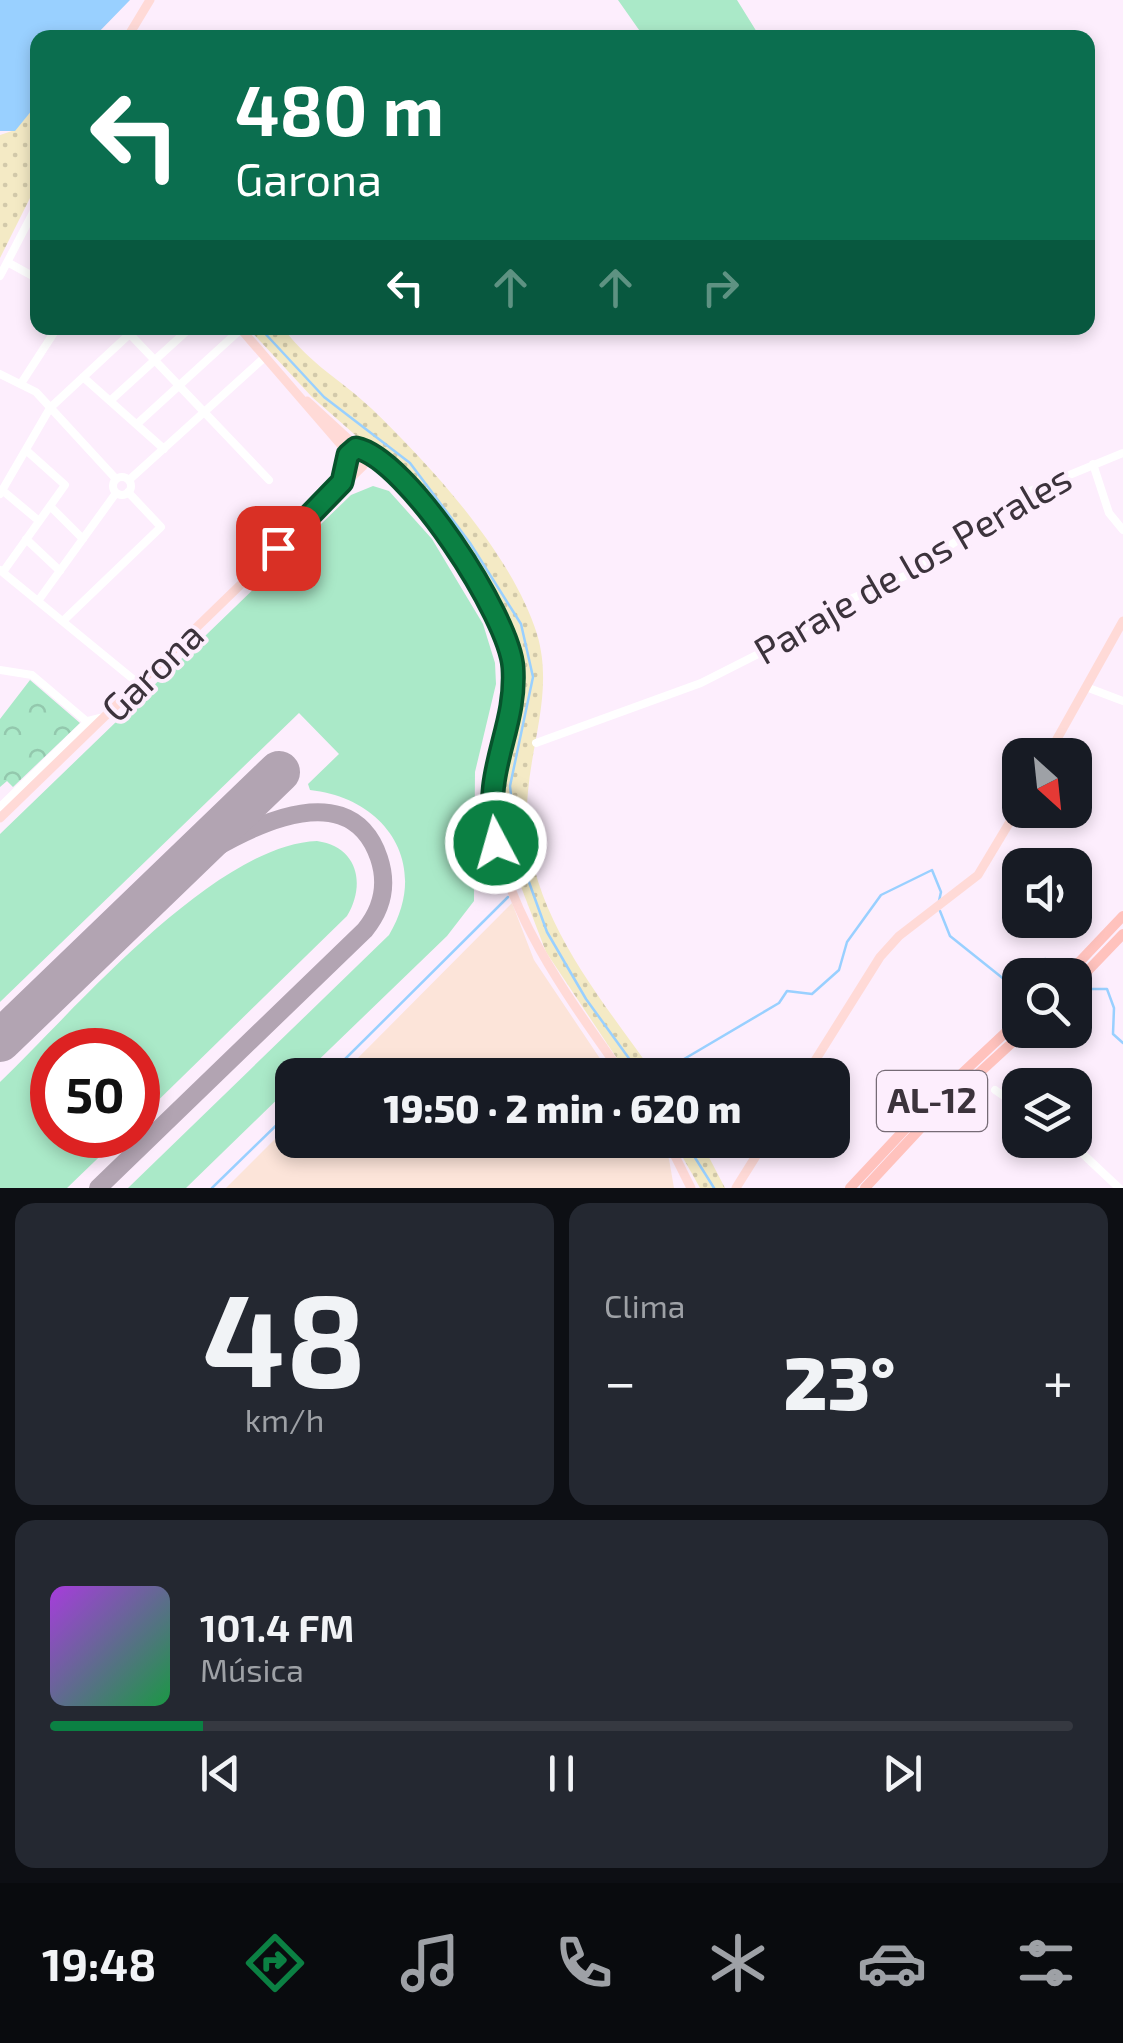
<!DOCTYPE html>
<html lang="es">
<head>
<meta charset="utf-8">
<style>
	body { margin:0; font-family:"Exo 2",sans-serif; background:#242831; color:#f1f3f6; height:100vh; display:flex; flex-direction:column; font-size:38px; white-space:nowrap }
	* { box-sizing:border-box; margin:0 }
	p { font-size:32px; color:#9ea1a6 }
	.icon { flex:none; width:55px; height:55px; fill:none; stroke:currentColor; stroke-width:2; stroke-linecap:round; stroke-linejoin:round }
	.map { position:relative; height:1188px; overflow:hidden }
	.details { display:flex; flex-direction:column; gap:15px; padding:15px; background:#0d0f14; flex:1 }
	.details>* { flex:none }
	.hud { position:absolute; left:30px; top:30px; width:1065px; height:305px; border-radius:20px; box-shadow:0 5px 15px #0003; background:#0b6e4f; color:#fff; overflow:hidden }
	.needle { width:65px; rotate:153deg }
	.fabs { position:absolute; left:1002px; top:738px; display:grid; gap:20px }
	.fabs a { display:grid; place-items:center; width:90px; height:90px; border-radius:20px; background:#171b24; box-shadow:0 5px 15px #0003; font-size:50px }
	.speed { position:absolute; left:30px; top:1028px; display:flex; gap:20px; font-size:50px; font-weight:700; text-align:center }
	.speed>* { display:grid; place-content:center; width:130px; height:130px; border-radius:50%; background:#171b24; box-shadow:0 5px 15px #0003; line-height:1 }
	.speed .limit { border:15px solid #d22; background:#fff; color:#111 }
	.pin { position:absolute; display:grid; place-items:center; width:85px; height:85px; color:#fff; margin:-42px; border-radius:20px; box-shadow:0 5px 15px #0006 }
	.me { position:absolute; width:110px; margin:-55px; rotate:354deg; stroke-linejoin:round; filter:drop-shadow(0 0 8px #0008) }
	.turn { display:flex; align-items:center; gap:35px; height:210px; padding:0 40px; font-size:45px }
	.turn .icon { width:130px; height:130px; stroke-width:2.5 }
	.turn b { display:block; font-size:70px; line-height:85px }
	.lanes { display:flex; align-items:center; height:95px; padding:0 40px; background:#0003; justify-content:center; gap:50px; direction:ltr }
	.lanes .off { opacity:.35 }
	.big { font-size:75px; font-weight:800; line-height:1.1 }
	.details .widget { flex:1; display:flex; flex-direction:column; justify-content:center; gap:15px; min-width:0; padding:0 35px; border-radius:20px; background:#242831 }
	.details .dial { align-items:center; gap:0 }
	.dial b { font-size:130px; line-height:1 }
	.song { display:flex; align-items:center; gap:30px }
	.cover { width:120px; height:120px; border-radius:15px; background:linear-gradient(135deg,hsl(280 70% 55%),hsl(140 70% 35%)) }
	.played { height:10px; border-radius:5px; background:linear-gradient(90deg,#0b8043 15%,#363941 15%) }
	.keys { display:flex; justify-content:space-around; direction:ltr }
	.heat { display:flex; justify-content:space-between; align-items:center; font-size:55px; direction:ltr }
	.details .tiles { flex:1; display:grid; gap:15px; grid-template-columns:1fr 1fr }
	.widget:last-child { grid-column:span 2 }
	.trip { position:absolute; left:275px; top:1058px; width:575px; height:100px; border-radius:20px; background:#171b24; box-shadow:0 5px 15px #0003; font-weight:800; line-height:100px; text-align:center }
	.tab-bar { display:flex; height:160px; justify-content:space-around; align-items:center; background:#090b0e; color:#9ea1a6 }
	.tab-bar .icon { width:70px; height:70px }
	.tab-bar .selected { color:#0b8043 }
	.tab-bar b { font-size:45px; color:#f1f3f6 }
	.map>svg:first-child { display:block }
</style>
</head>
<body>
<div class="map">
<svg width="1123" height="1188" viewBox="0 0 1123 1188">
	<defs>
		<pattern id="forest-crowns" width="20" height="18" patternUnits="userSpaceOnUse" patternTransform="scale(2.5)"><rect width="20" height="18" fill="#aae9c8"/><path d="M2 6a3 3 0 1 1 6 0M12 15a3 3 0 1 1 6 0" fill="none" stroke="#93c8ad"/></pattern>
		<pattern id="sand-dots" width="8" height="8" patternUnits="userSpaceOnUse" patternTransform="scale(2.5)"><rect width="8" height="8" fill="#f4eac5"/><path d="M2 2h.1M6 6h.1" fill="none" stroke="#d2c9aa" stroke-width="1.8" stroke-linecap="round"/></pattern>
	</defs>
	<rect width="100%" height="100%" fill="#fdeefd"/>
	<path fill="#fce4d9" d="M512 903 534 960 611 1075H341Z
		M292 1122V1140H656L669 1159 674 1188H226Z"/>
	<path fill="#aae9c8" d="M618 0H737L760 37H644Z
		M373 486 389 491 432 539 483 624 495 663 496 684 475 772 474 901 447 936 303 1075H292V1085L186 1188H128L389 935C431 865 386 798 310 790L308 784 339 754 299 713 0 1002V834L351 495Z
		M317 841C358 847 366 884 347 916L138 1120V1050H52V1135H122L67 1188H0V1082C73 1012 214 845 317 841Z"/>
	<path fill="url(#forest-crowns)" d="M30 680 80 723 13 787 7 781 0 787V719Z"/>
	<path fill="url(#sand-dots)" d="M37 104V184L0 258V135L15 130Z
		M248 328H283C313 367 339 378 372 409 431 466 512 554 537 634 553 688 533 737 528 791 517 901 595 990 655 1075H628L546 952 500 832 497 788 521 684 517 650 505 618 428 499 312 397Z
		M673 1140H700L725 1188H700Z"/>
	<path fill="#99d0ff" d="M0 0H130L94 37 38 38 37 104 15 131H0Z"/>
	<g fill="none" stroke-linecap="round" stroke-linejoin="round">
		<path stroke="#99d0ff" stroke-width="2.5" d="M260 328 324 397 410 463 470 543 521 624 533 677 510 786 517 849 547 932 586 999 641 1075
			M518 882 521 864
			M940 911 950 936 1005 980 1045 959 1063 967
			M1085 989H1107L1114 1008 1113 1034 1123 1043
			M329 1075 508 897
			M657 1075 779 1003 787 991 812 994 839 970 847 942 881 895 932 870 941 892 939 901
			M684 1140 714 1188
			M212 1188 292 1110"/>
		<path stroke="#b2a4b2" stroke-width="18" d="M98 1188 365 930C382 909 388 885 379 858 347 763 224 840 174 874"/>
		<path stroke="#b2a4b2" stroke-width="42" d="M0 1041 279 772"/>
		<path stroke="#fff" stroke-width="8" d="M9 263 38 279
			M0 276 38 203
			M124 328 269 480
			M0 374 36 392 116 479
			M83 377 164 449
			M22 382 57 328
			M110 401 190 328
			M137 424 241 329
			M1093 464 1109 513 1123 530
			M113 486a9 9 0 1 1 18 0a9 9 0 1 1-18 0Z
			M129 480 265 357
			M2 490 39 521
			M0 494 50 408 136 328
			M50 506 83 539
			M26 539 60 571
			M0 570 139 684
			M3 572 65 485 27 451
			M38 601 116 493
			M63 621 161 527 128 492
			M0 670 32 675 91 725
			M1086 687 1123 701
			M536 743 701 683 782 642 846 601 907 575 1028 492 1123 453
			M0 807 88 721 100 718
			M995 1090 1020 1107
			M1068 1140 1119 1188"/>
		<path stroke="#ffdad7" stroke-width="9" d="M127 38 150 0
			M240 328 342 446 349 462 344 480
			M307 401 368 457
			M367 453C425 499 524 613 512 692 506 738 484 779 493 827 510 920 570 1000 623 1075
			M1048 755 1123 621
			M0 818 363 466
			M806 1075 880 957 899 936 978 875 1020 805
			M667 1140 691 1188
			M736 1188 766 1140"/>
		<path stroke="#ffc2bd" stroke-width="10" d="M1067 975 1123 916
			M1075 984 1123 934
			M850 1188 923 1110 1020 1019
			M865 1188 930 1118 1026 1030"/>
	</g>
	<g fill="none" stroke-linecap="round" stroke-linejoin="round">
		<g stroke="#07532c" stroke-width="25">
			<path id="route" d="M278 548 342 482 348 455 356 448C407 458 510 617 513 668 517 732 481 768 496 843"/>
		</g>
		<use href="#route" stroke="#0b8043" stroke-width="18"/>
	</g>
	<g text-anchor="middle" stroke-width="8" stroke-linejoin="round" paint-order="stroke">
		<rect fill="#fdeefd" stroke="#766b76" stroke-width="2.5" x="877" y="1071" width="110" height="60" rx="8"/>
		<g font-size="35" font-weight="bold" fill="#3c333c">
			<text x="932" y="1113">AL-12</text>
		</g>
		<g font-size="38" fill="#3c333c" stroke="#fdeefd">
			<text transform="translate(913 565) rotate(-30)" y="13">Paraje de los Perales</text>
			<text transform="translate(153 672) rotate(-44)" y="13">Garona</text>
		</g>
	</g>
</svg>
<div class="fabs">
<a><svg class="needle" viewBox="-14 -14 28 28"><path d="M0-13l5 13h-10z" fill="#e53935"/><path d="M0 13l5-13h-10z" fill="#9ea1a6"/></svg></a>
<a><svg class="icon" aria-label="sound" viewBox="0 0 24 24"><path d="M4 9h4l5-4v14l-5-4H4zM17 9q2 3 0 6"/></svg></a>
<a><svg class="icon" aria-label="search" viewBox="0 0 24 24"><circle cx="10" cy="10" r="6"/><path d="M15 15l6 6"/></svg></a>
<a><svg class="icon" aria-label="layers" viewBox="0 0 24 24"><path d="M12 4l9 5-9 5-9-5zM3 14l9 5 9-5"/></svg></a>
</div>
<div class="speed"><div class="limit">50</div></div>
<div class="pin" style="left:278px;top:548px;background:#d93025"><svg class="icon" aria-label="arrive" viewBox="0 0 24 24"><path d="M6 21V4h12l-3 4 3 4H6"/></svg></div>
<svg class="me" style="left:496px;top:843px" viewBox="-20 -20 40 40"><circle r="17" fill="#0b8043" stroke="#fff" stroke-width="3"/><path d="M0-11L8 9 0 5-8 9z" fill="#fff"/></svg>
<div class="trip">19:50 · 2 min · 620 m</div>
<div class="hud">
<div class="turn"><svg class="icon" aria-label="left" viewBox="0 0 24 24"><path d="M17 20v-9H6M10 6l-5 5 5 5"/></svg><div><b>480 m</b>Garona</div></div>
<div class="lanes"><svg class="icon" aria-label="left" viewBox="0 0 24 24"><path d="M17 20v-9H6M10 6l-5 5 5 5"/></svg><svg class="icon off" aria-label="ahead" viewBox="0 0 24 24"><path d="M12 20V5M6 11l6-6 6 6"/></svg><svg class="icon off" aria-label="ahead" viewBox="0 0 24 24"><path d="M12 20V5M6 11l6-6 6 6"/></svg><svg class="icon off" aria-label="right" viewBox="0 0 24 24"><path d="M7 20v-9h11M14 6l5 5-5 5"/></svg></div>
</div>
</div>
<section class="details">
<div class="tiles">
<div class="widget dial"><b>48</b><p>km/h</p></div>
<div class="widget"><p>Clima</p>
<div class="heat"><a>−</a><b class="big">23°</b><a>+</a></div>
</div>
<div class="widget">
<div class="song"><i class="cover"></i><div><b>101.4 FM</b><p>Música</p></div></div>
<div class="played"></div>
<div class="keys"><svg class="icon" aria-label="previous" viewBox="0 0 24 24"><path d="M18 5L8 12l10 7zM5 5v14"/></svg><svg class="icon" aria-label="pause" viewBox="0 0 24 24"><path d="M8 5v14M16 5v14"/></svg><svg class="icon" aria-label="next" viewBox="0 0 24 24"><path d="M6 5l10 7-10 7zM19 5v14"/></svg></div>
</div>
</div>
</section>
<nav class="tab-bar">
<b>19:48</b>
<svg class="icon selected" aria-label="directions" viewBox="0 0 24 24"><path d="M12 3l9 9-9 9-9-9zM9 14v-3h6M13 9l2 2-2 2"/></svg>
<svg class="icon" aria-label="music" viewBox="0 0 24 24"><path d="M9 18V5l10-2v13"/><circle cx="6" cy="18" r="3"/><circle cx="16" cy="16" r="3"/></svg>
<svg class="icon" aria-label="phone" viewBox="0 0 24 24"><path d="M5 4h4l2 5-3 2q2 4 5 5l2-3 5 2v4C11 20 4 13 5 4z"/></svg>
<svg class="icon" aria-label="climate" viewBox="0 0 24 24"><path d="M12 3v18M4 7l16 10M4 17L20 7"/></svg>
<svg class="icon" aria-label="car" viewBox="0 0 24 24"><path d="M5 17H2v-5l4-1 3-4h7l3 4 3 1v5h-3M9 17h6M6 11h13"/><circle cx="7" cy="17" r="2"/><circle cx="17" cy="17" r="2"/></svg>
<svg class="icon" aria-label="filters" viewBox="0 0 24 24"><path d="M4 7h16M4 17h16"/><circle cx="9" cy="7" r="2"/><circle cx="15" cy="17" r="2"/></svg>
</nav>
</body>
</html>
